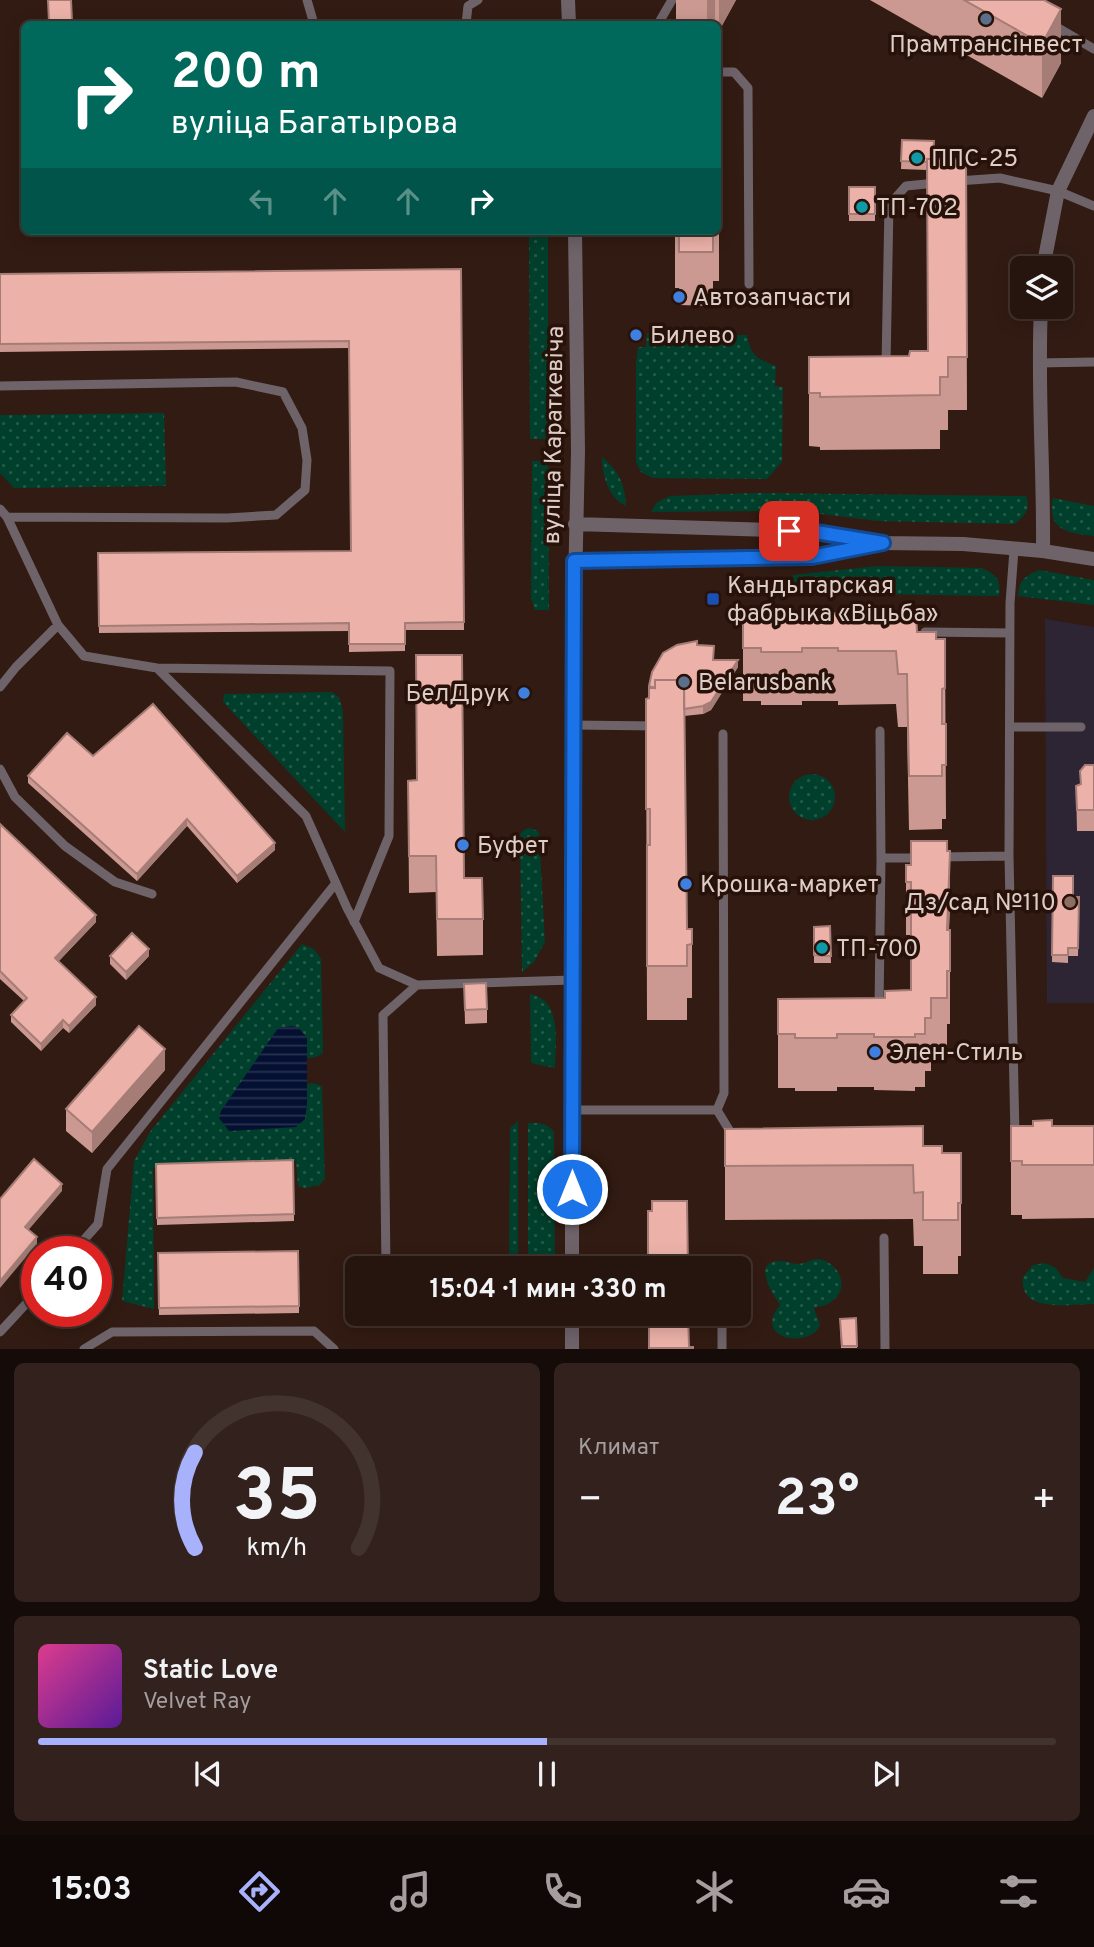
<!DOCTYPE html>
<html lang="ru">
<head>
<meta charset="utf-8">
<style>
	body { margin:0; font-family:Overpass,sans-serif; background:#32211c; color:#f1f3f6; height:100vh; display:flex; flex-direction:column; font-size:26px; white-space:nowrap }
	* { box-sizing:border-box; margin:0 }
	p { font-size:23px; color:#a49e9e }
	.icon { flex:none; width:38px; height:38px; fill:none; stroke:currentColor; stroke-width:2; stroke-linecap:round; stroke-linejoin:round }
	.map { position:relative; height:1349px; overflow:hidden }
	.sheet { display:flex; flex-direction:column; gap:14px; padding:14px; background:#150b08; flex:1 }
	.sheet>* { flex:none }
	.top-card { position:absolute; left:21px; top:21px; width:700px; height:214px; border-radius:10px; box-shadow:0 4px 18px #0003,0 0 0 2px #42332e; background:#00695c; color:#fff; overflow:hidden }
	.controls { position:absolute; left:1010px; top:256px; display:grid; gap:14px }
	.controls a { display:grid; place-items:center; width:63px; height:63px; border-radius:10px; background:#26140e; box-shadow:0 4px 18px #0003,0 0 0 2px #42332e; font-size:35px }
	.speed { position:absolute; left:21px; top:1236px; display:flex; gap:14px; font-size:35px; font-weight:700; text-align:center }
	.speed>* { display:grid; place-content:center; width:91px; height:91px; border-radius:50%; background:#26140e; box-shadow:0 4px 18px #0003,0 0 0 2px #42332e; line-height:1 }
	.speed .limit { border:10px solid #d22; background:#fff; color:#111 }
	.pin { position:absolute; display:grid; place-items:center; width:60px; height:60px; color:#fff; margin:-30px; border-radius:14px; box-shadow:0 4px 10px #0006 }
	.me { position:absolute; width:77px; margin:-38px; rotate:0deg; stroke-linejoin:round; filter:drop-shadow(0 0 5px #0008) }
	.turn { display:flex; align-items:center; gap:24px; height:147px; padding:0 35px; font-size:32px }
	.turn .icon { width:91px; height:91px; stroke-width:2.5 }
	.turn b { display:block; font-size:49px; line-height:60px }
	.lanes { display:flex; align-items:center; height:66px; padding:0 35px; background:#0003; justify-content:center; gap:35px; direction:ltr }
	.lanes .off { opacity:.35 }
	.big { font-size:52px; font-weight:700; line-height:1.1 }
	.sheet .widget { flex:1; display:flex; flex-direction:column; justify-content:center; gap:10px; min-width:0; padding:0 24px; border-radius:10px; background:#32211c }
	.sheet .dial { align-items:center; gap:0 }
	.dial svg { height:182px; overflow:visible; fill:none; stroke:#42332e; stroke-width:7; stroke-linecap:round; text-anchor:middle }
	.dial text { fill:#f1f3f6; stroke:none }
	.song { display:flex; align-items:center; gap:21px }
	.cover { width:84px; height:84px; border-radius:10px; background:linear-gradient(135deg,hsl(330 70% 55%),hsl(270 70% 35%)) }
	.played { height:7px; border-radius:4px; background:linear-gradient(90deg,#a7b1fc 50%,#42332e 50%) }
	.keys { display:flex; justify-content:space-around; direction:ltr }
	.heat { display:flex; justify-content:space-between; align-items:center; font-size:38px; direction:ltr }
	.sheet .tiles { flex:1; display:grid; gap:14px; grid-template-columns:1fr 1fr }
	.widget:last-child { grid-column:span 2 }
	.trip { position:absolute; left:345px; top:1256px; width:406px; height:70px; border-radius:10px; background:#26140e; box-shadow:0 4px 18px #0003,0 0 0 2px #42332e; font-weight:700; line-height:70px; text-align:center }
	.dock { display:flex; height:112px; justify-content:space-around; align-items:center; background:#0f0806; color:#a49e9e }
	.dock .icon { width:49px; height:49px }
	.dock .active { color:#a7b1fc }
	.dock b { font-size:32px; color:#f1f3f6 }
	.map>svg:first-child { display:block }
</style>
</head>
<body>
<div class="map">
<svg width="1094" height="1349" viewBox="0 0 1094 1349">
	<defs>
		<pattern id="grass-dots" width="8" height="8" patternUnits="userSpaceOnUse" patternTransform="scale(1.75)"><rect width="8" height="8" fill="#003f2b"/><path d="M2 2h.1M6 6h.1" fill="none" stroke="#255a48" stroke-width="1.8" stroke-linecap="round"/></pattern>
		<pattern id="water-rules" width="6" height="5" patternUnits="userSpaceOnUse" patternTransform="scale(1.75)"><rect width="6" height="5" fill="#041032"/><path d="M0 2.5h6" fill="none" stroke="#28324e"/></pattern>
	</defs>
	<rect width="100%" height="100%" fill="#321b12"/>
	<path fill="#2d2534" d="M1045 619 1094 627V1003H1047Z"/>
	<path fill="url(#grass-dots)" d="M529 231H548V439H530Z
		M647 333 747 335C751 357 757 358 776 366L775 386 783 387 782 462 767 479 653 478 641 472 636 462V363L638 347H646Z
		M164 413 166 486 14 488 0 473V415Z
		M602 457C619 471 625 484 626 506 608 498 602 474 602 457Z
		M532 461H548L549 610H535L531 599Z
		M755 493 1026 496C1031 510 1025 515 1015 524L878 521 821 514 779 511 651 512 656 503 670 496Z
		M1053 498 1094 506V536C1068 533 1046 530 1053 498Z
		M877 566 982 568C997 575 1001 579 999 596L804 593 794 586 793 575Z
		M1039 570 1094 580V605L1018 596C1019 580 1025 576 1039 570Z
		M332 692 339 697 343 711 345 832 223 702 224 694Z
		M789 797a23 23 0 1 1 46 0a23 23 0 1 1-46 0Z
		M531 828 539 832 545 942 534 962 522 972 520 834 525 829Z
		M302 944 314 949 321 959 323 1053 316 1057 307 1058V1038V1105V1084L313 1083 322 1086 325 1178 320 1185 305 1188 298 1186 296 1161 153 1168 154 1309 122 1301 134 1161 150 1132Z
		M530 994C563 1000 555 1043 555 1068L531 1063Z
		M518 1121V1269H509L510 1128Z
		M528 1123C539 1123 546 1122 554 1132L555 1269H528Z
		M819 1259C840 1263 851 1289 831 1302 826 1306 819 1306 814 1308L820 1325C811 1349 751 1340 780 1305 773 1294 750 1261 781 1261 787 1261 791 1264 798 1264 805 1264 811 1259 819 1259Z
		M1045 1263 1056 1268 1063 1278 1085 1282 1094 1268V1304C1071 1304 1018 1314 1023 1277L1033 1265Z"/>
	<path fill="url(#water-rules)" d="M292 1026 299 1028 307 1038V1105L305 1119 296 1127 229 1131 219 1118 221 1111 278 1028Z"/>
	<g fill="none" stroke-linecap="round" stroke-linejoin="round">
		<path stroke="#6f636a" stroke-width="9" d="M307 0 314 24
			M466 24 468 6 478 0
			M658 24 672 0
			M1053 25 1094 49
			M718 72H734L748 88 749 284
			M957 181 1000 178 1058 191 1094 206
			M1038 363 1094 362
			M886 365 889 205 906 186 936 183
			M0 386 236 382 283 392 302 428 307 460 305 490 276 515 227 518 7 517
			M0 509 7 517 58 625 84 656 157 668 306 816 347 908 379 968 417 985 572 980
			M1014 550 1010 603 1009 856 1015 1136
			M925 632 1010 633
			M157 668 390 671 389 836 354 922
			M0 687 16 667 58 625
			M572 725 658 726
			M1011 727H1081
			M0 769 15 797 65 846 115 882 152 894
			M938 857 1009 856
			M881 858H920
			M879 1008 881 858 880 731
			M572 1110H717
			M717 1110 724 1093 723 734
			M717 1110 734 1138
			M884 1238 885 1349
			M74 1251 98 1224 107 1169 336 883
			M386 1269 383 1015 417 985
			M0 1332 37 1292
			M84 1349 112 1332 314 1331 334 1349
			M722 1349V1314"/>
		<path stroke="#6f636a" stroke-width="14" d="M1043 268 1058 191 1094 116
			M1041 306C1037 388 1044 469 1043 551"/>
		<path stroke="#6f636a" stroke-width="14" d="M568 0 569 24
			M575 524 810 531 883 543 963 544 1043 551 1094 559
			M574 561 812 557 872 545
			M572 1269V725L578 451 575 231
			M572 1314V1349"/>
	</g>
	<path fill="#cb9991" d="M48 0H71L72 24H49Z
		M676 0H736L719 31H718V24H676Z
		M870 0H1044L1061 63 1042 98Z
		M902 140 933 159H966L967 410H948V430H940V449L820 450V447L809 446V357L909 356 927 351V170L901 169Z
		M849 187H875V221H849Z
		M718 212H719V281H713V306L679 305V288H675V231H718Z
		M353 231H373V233L354 235Z
		M461 269 464 630H405V651L349 652V631L99 633 98 553 351 551 349 348 0 352V274Z
		M743 614 917 632 936 639H945L946 819H942V829L909 830 907 727H898L896 704 838 705V701H802V705H761V701H743Z
		M697 645 714 660 738 667 711 710 703 714 684 716 687 929H692V998H687V1020H647L646 699 649 698V686Z
		M93 756 275 850 237 883 187 826 137 881 28 783V776Z
		M1094 765V831H1077L1076 786 1080 784V771Z
		M408 781 464 878 483 919V955L437 956 436 892 409 893Z
		M0 824 96 922 58 962 96 1005 69 1033 63 1028 41 1051 11 1022V1015L24 1001 0 979Z
		M906 865 950 905 949 930H950V1024H947V1051L931 1052V1071H925V1087H915V1091L874 1090V1087H837V1091H795V1088H778V999L885 998 911 990V935H906Z
		M1053 876 1073 897H1079L1078 956H1068V963L1052 962Z
		M830 926 831 963H814V927Z
		M110 956H149L126 980 110 964Z
		M464 984 487 1009V1023L465 1024Z
		M165 1070 92 1153 66 1131V1109Z
		M1011 1126H1094V1218L1022 1219V1215H1011Z
		M725 1129 942 1153H961V1256H958V1274H923V1246H914L913 1219 725 1220Z
		M293 1160 294 1221 157 1225 156 1164Z
		M158 1253 299 1306V1313L159 1315Z
		M856 1318 857 1348H841L840 1319Z"/>
	<path fill="#a57d76" d="M707 0H715V24H707Z
		M719 0H736L719 31Z
		M1061 9V63L1042 98V44Z
		M738 660V667L711 710 703 714V706Z
		M187 819V826L137 881V874Z
		M275 843V850L237 883V876Z
		M950 851V905L947 971V1051V930Z
		M96 915V922L55 965V958Z
		M149 949V956L126 980V972Z
		M96 997V1005L69 1033V1026Z
		M63 1020V1028L41 1051V1044Z
		M165 1049V1070L92 1153V1132Z
		M62 1184V1191L25 1234V1227Z
		M37 1237V1244L0 1288V1281Z"/>
	<path fill="#ecb2a9" stroke="#a57d76" stroke-width="2" d="M48 0H71L72 21 49 22Z
		M964 0H1044L1061 9 1042 44Z
		M902 140 934 141 933 159H927V162L901 161Z
		M927 159H966L967 357H948V377H940V395L820 397V393H809V357L909 356 910 351H928Z
		M849 187H875V214H849Z
		M718 212H719V227H718Z
		M675 231H713V252H679V234L675 235Z
		M461 269 464 622 405 623V644H349V623L99 626 98 553 351 551 349 341 0 344V274Z
		M916 613 917 632H936V639H945V688L942 689V724H946V765H942V776H909L907 674H898L896 651H838V648H802V652H761V648H743V614Z
		M697 641V645L714 646 713 660H738L711 702 703 706 684 709V680H655V688L649 686 652 672 663 653 677 645Z
		M416 655H462L464 878H482L483 919H437L436 856H409L408 781 417 780Z
		M655 680H684L687 929H692V944L687 945V966H647V845H650V809H646V699L649 698V688H655Z
		M153 704 275 843 237 876 187 819 137 874 28 776 67 733 93 756Z
		M1085 765H1094V810H1077L1076 786 1081 784 1080 771Z
		M0 824 96 915 55 958 96 997 69 1026 63 1020 41 1044 11 1015 27 998 0 971Z
		M911 841H947V851H950L947 930H950V971H947V998H931V1018H925V1034H915V1037H874V1034H837V1038H795V1034H778V999L885 998V991L911 990V882H906V865H911Z
		M1053 876H1073V897H1079L1078 948H1068V955H1052Z
		M830 926 831 956 814 955V927Z
		M132 933 149 949 126 972 110 956Z
		M486 983 487 1009 465 1010 464 984Z
		M139 1026 165 1049 92 1132 66 1109Z
		M1052 1120V1126H1094V1165H1022V1161H1011V1126H1033V1121Z
		M923 1126V1146H942V1153H961V1203H958V1220H923V1192L914 1193 913 1165 725 1166V1129Z
		M34 1159 62 1184 25 1227 37 1237 0 1281V1199Z
		M293 1160 294 1214 157 1218 156 1164Z
		M652 1201H687L688 1269H648V1211H652Z
		M298 1251 299 1306 159 1308 158 1253Z
		M649 1314H688L689 1347H693V1348H649Z
		M856 1318 857 1346H842L840 1319Z"/>
	<g fill="none" stroke-linecap="round" stroke-linejoin="round">
		<g stroke="#114b97" stroke-width="18">
			<path id="route" d="M572 1189 574 561 812 557 883 543 810 531H789"/>
		</g>
		<use href="#route" stroke="#1a73e8" stroke-width="12"/>
	</g>
	<g fill="#5c6f8a" stroke="#271108" stroke-width="2.5">
		<circle cx="986" cy="19" r="7"/>
		<circle cx="684" cy="682" r="7"/>
	</g>
	<g fill="#0f9aa8" stroke="#271108" stroke-width="2.5">
		<circle cx="917" cy="158" r="7"/>
		<circle cx="862" cy="207" r="7"/>
		<circle cx="822" cy="948" r="7"/>
	</g>
	<g fill="#3f7fe0" stroke="#271108" stroke-width="2.5">
		<circle cx="679" cy="297" r="7"/>
		<circle cx="636" cy="335" r="7"/>
		<circle cx="524" cy="693" r="7"/>
		<circle cx="463" cy="845" r="7"/>
		<circle cx="686" cy="884" r="7"/>
		<circle cx="875" cy="1052" r="7"/>
	</g>
	<rect fill="#1a4fb4" stroke="#271108" stroke-width="2.5" x="706" y="592" width="14" height="14" rx="3.5"/>
	<circle fill="#8d6e63" stroke="#271108" stroke-width="2.5" cx="1070" cy="902" r="7"/>
	<g text-anchor="middle" stroke-width="7" stroke-linejoin="round" paint-order="stroke">
		<g font-size="24" fill="#ddcdc7" stroke="#271108" text-anchor="start">
			<text x="986" y="52" text-anchor="middle">Прамтрансінвест</text>
			<text x="931" y="166">ППС-25</text>
			<text x="876" y="215">ТП-702</text>
			<text x="693" y="305">Автозапчасти</text>
			<text x="650" y="343">Билево</text>
			<text x="727" y="593">Кандытарская<tspan x="727" dy="28">фабрыка «Віцьба»</tspan></text>
			<text x="698" y="690">Belarusbank</text>
			<text x="510" y="701" text-anchor="end">БелДрук</text>
			<text x="477" y="853">Буфет</text>
			<text x="700" y="892">Крошка-маркет</text>
			<text x="1056" y="910" text-anchor="end">Дз/сад №110</text>
			<text x="836" y="956">ТП-700</text>
			<text x="889" y="1060">Элен-Стиль</text>
		</g>
		<g font-size="24" fill="#ddcdc7" stroke="#271108">
			<text transform="translate(553 435) rotate(-89)" y="8">вуліца Караткевіча</text>
		</g>
	</g>
</svg>
<div class="controls">
<a><svg class="icon" aria-label="layers" viewBox="0 0 24 24"><path d="M12 4l9 5-9 5-9-5zM3 14l9 5 9-5"/></svg></a>
</div>
<div class="speed"><div class="limit">40</div></div>
<div class="pin" style="left:789px;top:531px;background:#d93025"><svg class="icon" aria-label="arrive" viewBox="0 0 24 24"><path d="M6 21V4h12l-3 4 3 4H6"/></svg></div>
<svg class="me" style="left:572px;top:1189px" viewBox="-20 -20 40 40"><circle r="17" fill="#1a73e8" stroke="#fff" stroke-width="3"/><path d="M0-11L8 9 0 5-8 9z" fill="#fff"/></svg>
<div class="trip">15:04 · 1 мин · 330 m</div>
<div class="top-card">
<div class="turn"><svg class="icon" aria-label="right" viewBox="0 0 24 24"><path d="M7 20v-9h11M14 6l5 5-5 5"/></svg><div><b>200 m</b>вуліца Багатырова</div></div>
<div class="lanes"><svg class="icon off" aria-label="left" viewBox="0 0 24 24"><path d="M17 20v-9H6M10 6l-5 5 5 5"/></svg><svg class="icon off" aria-label="ahead" viewBox="0 0 24 24"><path d="M12 20V5M6 11l6-6 6 6"/></svg><svg class="icon off" aria-label="ahead" viewBox="0 0 24 24"><path d="M12 20V5M6 11l6-6 6 6"/></svg><svg class="icon" aria-label="right" viewBox="0 0 24 24"><path d="M7 20v-9h11M14 6l5 5-5 5"/></svg></div>
</div>
</div>
<section class="sheet">
<div class="tiles">
<div class="widget dial"><svg viewBox="0 0 100 80">
<path d="M14 69A42 42 0 1 1 86 69"/>
<path d="M14 69A42 42 0 0 1 14 27" stroke="#a7b1fc"/>
<text x="50" y="56" font-size="32" font-weight="700">35</text>
<text x="50" y="72" font-size="11">km/h</text>
</svg></div>
<div class="widget"><p>Климат</p>
<div class="heat"><a>−</a><b class="big">23°</b><a>+</a></div>
</div>
<div class="widget">
<div class="song"><i class="cover"></i><div><b>Static Love</b><p>Velvet Ray</p></div></div>
<div class="played"></div>
<div class="keys"><svg class="icon" aria-label="previous" viewBox="0 0 24 24"><path d="M18 5L8 12l10 7zM5 5v14"/></svg><svg class="icon" aria-label="pause" viewBox="0 0 24 24"><path d="M8 5v14M16 5v14"/></svg><svg class="icon" aria-label="next" viewBox="0 0 24 24"><path d="M6 5l10 7-10 7zM19 5v14"/></svg></div>
</div>
</div>
</section>
<nav class="dock">
<b>15:03</b>
<svg class="icon active" aria-label="directions" viewBox="0 0 24 24"><path d="M12 3l9 9-9 9-9-9zM9 14v-3h6M13 9l2 2-2 2"/></svg>
<svg class="icon" aria-label="music" viewBox="0 0 24 24"><path d="M9 18V5l10-2v13"/><circle cx="6" cy="18" r="3"/><circle cx="16" cy="16" r="3"/></svg>
<svg class="icon" aria-label="phone" viewBox="0 0 24 24"><path d="M5 4h4l2 5-3 2q2 4 5 5l2-3 5 2v4C11 20 4 13 5 4z"/></svg>
<svg class="icon" aria-label="climate" viewBox="0 0 24 24"><path d="M12 3v18M4 7l16 10M4 17L20 7"/></svg>
<svg class="icon" aria-label="car" viewBox="0 0 24 24"><path d="M5 17H2v-5l4-1 3-4h7l3 4 3 1v5h-3M9 17h6M6 11h13"/><circle cx="7" cy="17" r="2"/><circle cx="17" cy="17" r="2"/></svg>
<svg class="icon" aria-label="filters" viewBox="0 0 24 24"><path d="M4 7h16M4 17h16"/><circle cx="9" cy="7" r="2"/><circle cx="15" cy="17" r="2"/></svg>
</nav>
</body>
</html>
